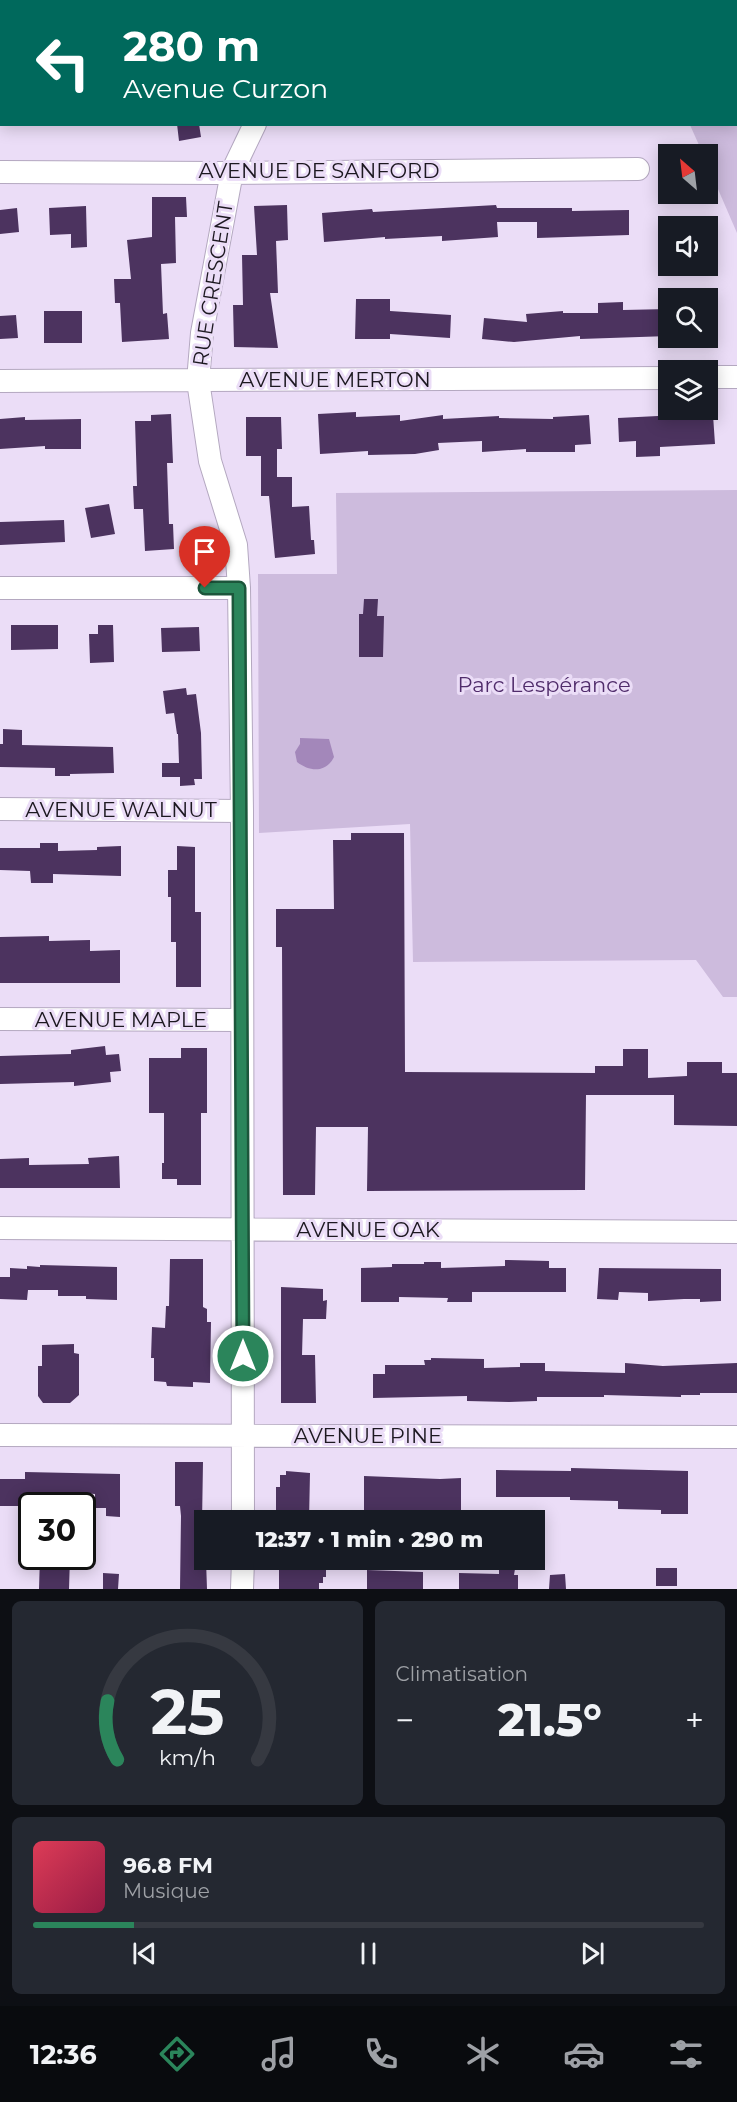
<!DOCTYPE html>
<html lang="fr">
<head>
<meta charset="utf-8">
<style>
	body { margin:0; font-family:Montserrat,sans-serif; background:#242831; color:#f1f3f6; height:100vh; display:flex; flex-direction:column; font-size:22px; white-space:nowrap }
	* { box-sizing:border-box; margin:0 }
	p { font-size:20px; color:#9ea1a6 }
	.icon { flex:none; width:33px; height:33px; fill:none; stroke:currentColor; stroke-width:2; stroke-linecap:round; stroke-linejoin:round }
	.map { position:relative; height:1589px; overflow:hidden }
	.details { display:flex; flex-direction:column; gap:12px; padding:12px; background:#0d0f14; flex:1 }
	.details>* { flex:none }
	.top-card { position:absolute; left:0px; top:0px; width:738px; height:126px; box-shadow:0 3px 15px #0003; background:#00695c; color:#fff; overflow:hidden }
	.needle { width:39px; rotate:332deg }
	.controls { position:absolute; left:658px; top:144px; display:grid; gap:12px }
	.controls a { display:grid; place-items:center; width:60px; height:60px; border-radius:0px; background:#171b24; box-shadow:0 3px 15px #0003; font-size:30px }
	.speed { position:absolute; left:18px; top:1492px; display:flex; gap:12px; font-size:30px; font-weight:700; text-align:center }
	.speed>* { display:grid; place-content:center; width:78px; height:78px; border-radius:50%; background:#171b24; box-shadow:0 3px 15px #0003; line-height:1 }
	.speed .limit { border:3px solid #111; border-radius:9px; background:#fff; color:#111 }
	.pin { position:absolute; display:grid; place-items:center; width:51px; height:51px; color:#fff; margin:-62px -26px; border-radius:50% 50% 50% 0; rotate:-45deg; box-shadow:0 0 6px #0007 }
	.pin .icon { rotate:45deg }
	.me { position:absolute; width:66px; margin:-33px; rotate:0deg; stroke-linejoin:round; filter:drop-shadow(0 0 4px #0008) }
	.turn { display:flex; align-items:center; gap:21px; height:126px; padding:0 24px; font-size:27px }
	.turn .icon { width:78px; height:78px; stroke-width:2.5 }
	.turn b { display:block; font-size:42px; line-height:51px }
	.big { font-size:45px; font-weight:800; line-height:1.1 }
	.details .widget { flex:1; display:flex; flex-direction:column; justify-content:center; gap:9px; min-width:0; padding:0 21px; border-radius:9px; background:#242831 }
	.details .dial { align-items:center; gap:0 }
	.dial svg { height:156px; overflow:visible; fill:none; stroke:#363941; stroke-width:7; stroke-linecap:round; text-anchor:middle }
	.dial text { fill:#f1f3f6; stroke:none }
	.song { display:flex; align-items:center; gap:18px }
	.cover { width:72px; height:72px; border-radius:9px; background:linear-gradient(135deg,hsl(350 70% 55%),hsl(340 70% 35%)) }
	.played { height:6px; border-radius:3px; background:linear-gradient(90deg,#2b855b 15%,#363941 15%) }
	.keys { display:flex; justify-content:space-around; direction:ltr }
	.heat { display:flex; justify-content:space-between; align-items:center; font-size:33px; direction:ltr }
	.details .tiles { flex:1; display:grid; gap:12px; grid-template-columns:1fr 1fr }
	.widget:last-child { grid-column:span 2 }
	.trip { position:absolute; left:194px; top:1510px; width:351px; height:60px; border-radius:0px; background:#171b24; box-shadow:0 3px 15px #0003; font-weight:800; line-height:60px; text-align:center }
	.menu { display:flex; height:96px; justify-content:space-around; align-items:center; background:#090b0e; color:#9ea1a6 }
	.menu .icon { width:42px; height:42px }
	.menu .current { color:#2b855b }
	.menu b { font-size:27px; color:#f1f3f6 }
	.map>svg:first-child { display:block }
</style>
</head>
<body>
<div class="map">
<svg width="737" height="1589" viewBox="0 0 737 1589">
	<rect width="100%" height="100%" fill="#ebddf7"/>
	<path fill="#cdbbdd" d="M637 0H737V233L708 166V154H703L690 125 736 124V2H637Z
		M737 490V997H723L696 960 413 962 410 824 259 833 258 574H337L336 493Z"/>
	<path fill="#a387ba" d="M300 738 329 739 334 757C326 773 310 772 297 762L295 752 300 744Z"/>
	<path fill="#4c335f" d="M177 124H199L201 137 179 141Z
		M152 197H186L187 217H175L176 263 161 264 163 314 167 313 169 339 122 342 120 303H115L114 279H131L127 240 152 237Z
		M287 205 288 240 276 241 278 293H270L278 348 234 347 233 305H243L242 255H257L254 206Z
		M496 205 497 208H572V211L629 210V235L537 238V222H497L498 237 442 241V236L385 239V237L324 242 322 213 372 209 373 212Z
		M86 206 87 247 71 248V234L50 235 49 208Z
		M17 208 19 232 0 234V210Z
		M356 299H390V311L451 315 450 338 390 334V339H355Z
		M623 302V310L669 309V336L580 339V336L514 342 482 339 484 318 527 322 526 314 563 311V313H598V303Z
		M44 311H82V343H44Z
		M16 315 18 338 0 339V316Z
		M356 412V417L400 415V421L443 415V419L499 416V418L553 419V417L589 415 591 444 575 445V452H526V449L482 452V441L438 443 439 450 415 454 368 455V451L320 454 318 414Z
		M171 414 173 463H167L169 524H173L174 549 145 551 143 509H134L133 486H137L135 421H151V415Z
		M713 415 715 444 660 447V456L636 457V441L619 442 618 418 658 416 659 419Z
		M25 417V420L81 419V449H45V446L0 449V419Z
		M246 417H281L282 449H277V477H292V507L309 506 311 540H314L315 554 275 558 269 496H261V456H246Z
		M109 504 115 534 91 538 85 508Z
		M64 520 65 542 0 545V522Z
		M364 599H378L377 616H384L383 657H359V614H363Z
		M11 625H58V649L11 650Z
		M98 625H113L114 662 90 663 89 634H98Z
		M199 627 200 651 162 652 161 628Z
		M186 688 187 695 196 694 201 733 202 779H194L195 785 180 786V777H162V763H179L178 734H177L174 713 166 714 163 691Z
		M3 729 22 730V745L113 747 114 773 70 774V776H55V768L0 767V744H3Z
		M351 833H404L405 1072 595 1073V1066H623V1049H648V1078L687 1076V1062H722V1073H737V1126L674 1125V1095H586L585 1190 367 1191 368 1127H316L315 1195H283L282 947H276V909H334L333 840H351Z
		M40 843H58V851L97 850V847L121 846V876L53 874V883H31L30 871 0 870V848H40Z
		M177 846 195 847V912H201V987H176V942H171V897H168V870H177Z
		M49 936V941L90 940V951L120 950V983H0V937Z
		M105 1046 106 1055 119 1054 121 1071 110 1072 111 1082 74 1086V1082L0 1084V1056L71 1054V1050Z
		M181 1048H207V1113H201V1185H177V1179H162V1163H164V1113H149V1058H181Z
		M119 1156 120 1188H0V1159L29 1158V1165L89 1164 88 1158Z
		M170 1259H203V1307L207 1309V1322H211L210 1383 193 1382V1387L167 1386 166 1382 154 1381V1358H151L152 1327 165 1328 166 1306H169Z
		M505 1260 549 1261V1268H566V1292H472V1302H447L448 1298 399 1297V1302H361V1268L392 1267V1264H424V1262H441V1268L505 1266Z
		M40 1265 117 1267V1300L86 1299V1296H58V1290H28L27 1300 0 1299V1277H10V1268L27 1269V1266L40 1267Z
		M599 1268 721 1269V1301L700 1302V1299H684L648 1301V1293L619 1292 618 1300 597 1299Z
		M281 1287 323 1289V1301L327 1300 326 1319H303L302 1355H315L316 1403H281Z
		M74 1344V1353L79 1354V1395L70 1403H43L38 1396V1366H42V1345Z
		M431 1358 484 1359V1368L520 1367V1363H545V1371L625 1373V1363L663 1366 737 1363V1393H700V1395H681V1397L604 1395V1397H537V1401L509 1402 467 1401V1396L373 1398V1374H385V1365H425L424 1360H431Z
		M175 1462H203L202 1523H204V1560H206L207 1589H180L181 1516 180 1506H175Z
		M571 1468 688 1471V1514H661V1510L618 1509V1501L570 1500V1497H496V1470L571 1471Z
		M286 1471 310 1473 309 1521H276V1487H280V1475H286Z
		M25 1472 120 1474V1517L106 1516V1508H95V1494L67 1492V1496L42 1495 41 1506H0V1479H25Z
		M364 1476 440 1479 461 1478V1513H458V1519L427 1521 410 1520 411 1515H364Z
		M40 1557H70L69 1589H39Z
		M279 1560 326 1562V1577H323V1583H319V1589H279Z
		M656 1568H677V1586H656Z
		M499 1569H515L514 1575H518V1589H459V1573L499 1574Z
		M367 1570 423 1572V1589H367Z
		M103 1573 119 1574 118 1589H103Z
		M565 1574 566 1589H549L550 1575Z"/>
	<g fill="none" stroke-linecap="round" stroke-linejoin="round">
		<g stroke="#b4a8c0" stroke-width="24">
			<path id="street" d="M573 0 574 2
				M340 2 341 0
				M0 172 218 173 638 169
				M708 377H737
				M0 381 669 378
				M0 588H239
				M0 809 242 811
				M0 1019 242 1020
				M0 1228 737 1232
				M0 1435 737 1437
				M243 1521 242 811 239 588 236 545 210 461 198 381 202 333 232 172 255 124
				M242 1589 243 1560"/>
		</g>
		<use href="#street" stroke="#fff" stroke-width="22"/>
	</g>
	<g fill="none" stroke-linecap="round" stroke-linejoin="round">
		<g stroke="#1c563b" stroke-width="15">
			<path id="route" d="M205 588H239L243 1356"/>
		</g>
		<use href="#route" stroke="#2b855b" stroke-width="10"/>
	</g>
	<g text-anchor="middle" stroke-width="6" stroke-linejoin="round" paint-order="stroke">
		<g font-size="21" fill="#1c1820" stroke="#ebddf7">
			<text x="319" y="178">AVENUE DE SANFORD</text>
			<text transform="translate(213 284) rotate(-81)" y="7">RUE CRESCENT</text>
			<text x="335" y="387">AVENUE MERTON</text>
			<text x="121" y="817">AVENUE WALNUT</text>
			<text x="121" y="1027">AVENUE MAPLE</text>
			<text x="368" y="1237">AVENUE OAK</text>
			<text x="368" y="1443">AVENUE PINE</text>
		</g>
		<g font-size="21" fill="#502c6b" stroke="#ebddf7">
			<text x="544" y="692">Parc Lespérance</text>
		</g>
	</g>
</svg>
<div class="controls">
<a><svg class="needle" viewBox="-14 -14 28 28"><path d="M0-13l5 13h-10z" fill="#e53935"/><path d="M0 13l5-13h-10z" fill="#9ea1a6"/></svg></a>
<a><svg class="icon" aria-label="sound" viewBox="0 0 24 24"><path d="M4 9h4l5-4v14l-5-4H4zM17 9q2 3 0 6"/></svg></a>
<a><svg class="icon" aria-label="search" viewBox="0 0 24 24"><circle cx="10" cy="10" r="6"/><path d="M15 15l6 6"/></svg></a>
<a><svg class="icon" aria-label="layers" viewBox="0 0 24 24"><path d="M12 4l9 5-9 5-9-5zM3 14l9 5 9-5"/></svg></a>
</div>
<div class="speed"><div class="limit">30</div></div>
<div class="pin" style="left:205px;top:588px;background:#d93025"><svg class="icon" aria-label="arrive" viewBox="0 0 24 24"><path d="M6 21V4h12l-3 4 3 4H6"/></svg></div>
<svg class="me" style="left:243px;top:1356px" viewBox="-20 -20 40 40"><circle r="17" fill="#2b855b" stroke="#fff" stroke-width="3"/><path d="M0-11L8 9 0 5-8 9z" fill="#fff"/></svg>
<div class="trip">12:37 · 1 min · 290 m</div>
<div class="top-card">
<div class="turn"><svg class="icon" aria-label="left" viewBox="0 0 24 24"><path d="M17 20v-9H6M10 6l-5 5 5 5"/></svg><div><b>280 m</b>Avenue Curzon</div></div>
</div>
</div>
<section class="details">
<div class="tiles">
<div class="widget dial"><svg viewBox="0 0 100 80">
<path d="M14 69A42 42 0 1 1 86 69"/>
<path d="M14 69A42 42 0 0 1 9 39" stroke="#2b855b"/>
<text x="50" y="56" font-size="32" font-weight="700">25</text>
<text x="50" y="72" font-size="11">km/h</text>
</svg></div>
<div class="widget"><p>Climatisation</p>
<div class="heat"><a>−</a><b class="big">21.5°</b><a>+</a></div>
</div>
<div class="widget">
<div class="song"><i class="cover"></i><div><b>96.8 FM</b><p>Musique</p></div></div>
<div class="played"></div>
<div class="keys"><svg class="icon" aria-label="previous" viewBox="0 0 24 24"><path d="M18 5L8 12l10 7zM5 5v14"/></svg><svg class="icon" aria-label="pause" viewBox="0 0 24 24"><path d="M8 5v14M16 5v14"/></svg><svg class="icon" aria-label="next" viewBox="0 0 24 24"><path d="M6 5l10 7-10 7zM19 5v14"/></svg></div>
</div>
</div>
</section>
<nav class="menu">
<b>12:36</b>
<svg class="icon current" aria-label="directions" viewBox="0 0 24 24"><path d="M12 3l9 9-9 9-9-9zM9 14v-3h6M13 9l2 2-2 2"/></svg>
<svg class="icon" aria-label="music" viewBox="0 0 24 24"><path d="M9 18V5l10-2v13"/><circle cx="6" cy="18" r="3"/><circle cx="16" cy="16" r="3"/></svg>
<svg class="icon" aria-label="phone" viewBox="0 0 24 24"><path d="M5 4h4l2 5-3 2q2 4 5 5l2-3 5 2v4C11 20 4 13 5 4z"/></svg>
<svg class="icon" aria-label="climate" viewBox="0 0 24 24"><path d="M12 3v18M4 7l16 10M4 17L20 7"/></svg>
<svg class="icon" aria-label="car" viewBox="0 0 24 24"><path d="M5 17H2v-5l4-1 3-4h7l3 4 3 1v5h-3M9 17h6M6 11h13"/><circle cx="7" cy="17" r="2"/><circle cx="17" cy="17" r="2"/></svg>
<svg class="icon" aria-label="filters" viewBox="0 0 24 24"><path d="M4 7h16M4 17h16"/><circle cx="9" cy="7" r="2"/><circle cx="15" cy="17" r="2"/></svg>
</nav>
</body>
</html>
